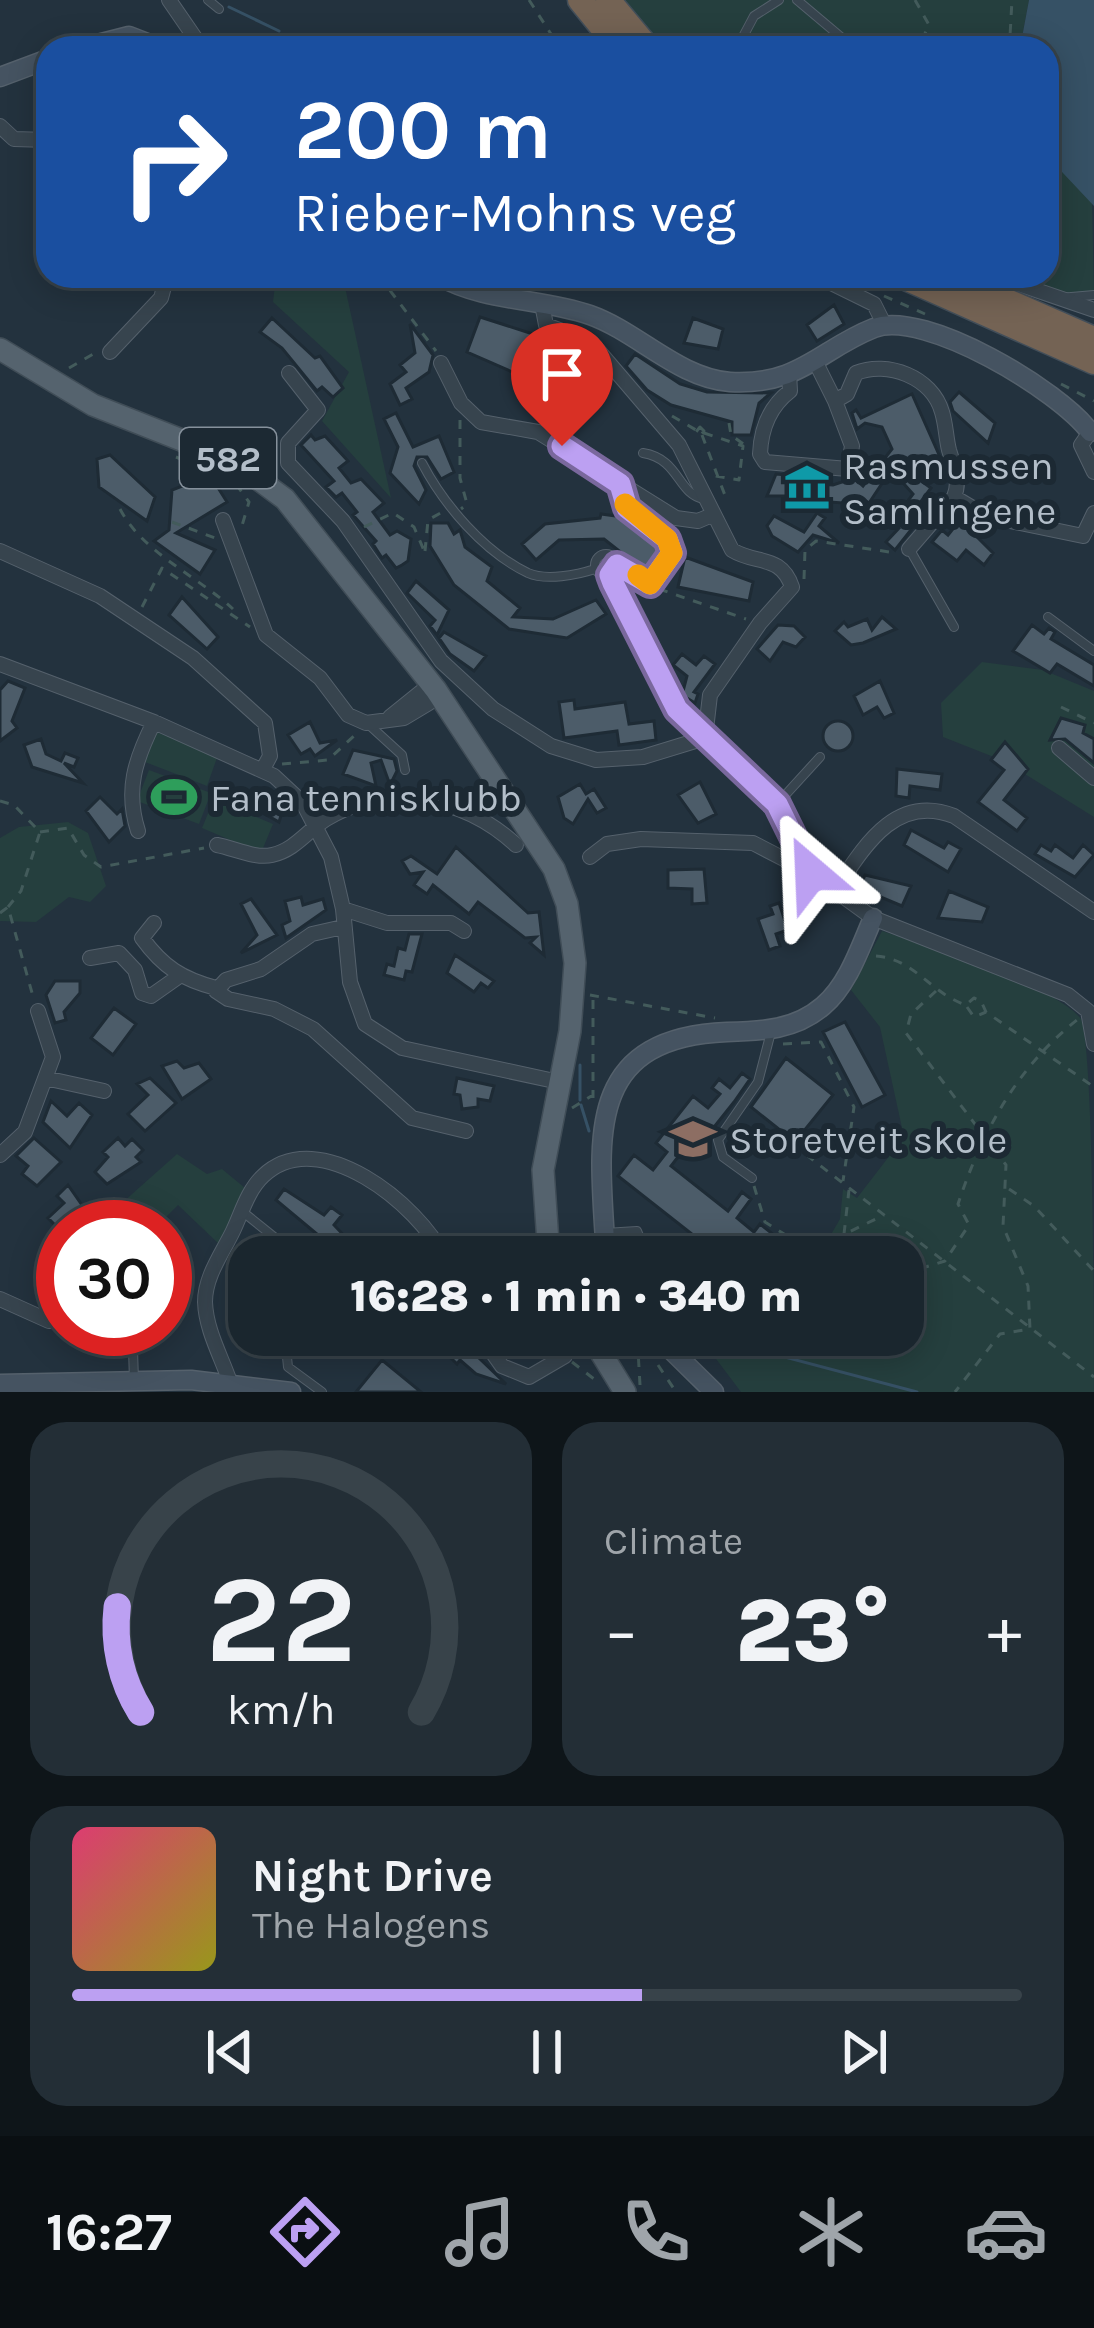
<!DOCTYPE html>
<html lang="en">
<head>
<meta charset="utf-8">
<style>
	body { margin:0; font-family:Karla,sans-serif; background:#232e36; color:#f1f3f6; height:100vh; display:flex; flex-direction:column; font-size:45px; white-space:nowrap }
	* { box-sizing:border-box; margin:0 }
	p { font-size:39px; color:#9fa5aa }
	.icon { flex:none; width:66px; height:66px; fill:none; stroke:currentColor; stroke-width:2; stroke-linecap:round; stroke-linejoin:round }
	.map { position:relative; height:1392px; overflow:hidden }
	.panel { display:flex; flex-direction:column; gap:30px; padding:30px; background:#0e1519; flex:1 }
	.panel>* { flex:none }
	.top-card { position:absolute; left:36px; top:36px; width:1023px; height:252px; border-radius:36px; box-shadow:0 6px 30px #0003,0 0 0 3px #38434a; background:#1a4fa0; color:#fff; overflow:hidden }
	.speed { position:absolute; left:36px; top:1200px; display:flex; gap:24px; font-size:60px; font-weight:700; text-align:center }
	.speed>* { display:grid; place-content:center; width:156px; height:156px; border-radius:50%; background:#1a262e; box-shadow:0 6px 30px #0003,0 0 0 3px #38434a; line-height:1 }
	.speed .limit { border:18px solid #d22; background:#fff; color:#111 }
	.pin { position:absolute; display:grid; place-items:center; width:102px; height:102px; color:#fff; margin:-123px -51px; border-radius:50% 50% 50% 0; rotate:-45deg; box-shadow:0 0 12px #0007 }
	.pin .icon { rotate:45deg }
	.me { position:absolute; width:132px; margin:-66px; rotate:334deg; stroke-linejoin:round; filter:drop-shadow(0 0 9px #0008) }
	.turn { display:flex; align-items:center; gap:42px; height:252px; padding:0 60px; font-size:54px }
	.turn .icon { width:156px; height:156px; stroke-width:2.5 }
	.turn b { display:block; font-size:84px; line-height:102px }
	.big { font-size:90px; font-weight:800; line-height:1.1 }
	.panel .widget { flex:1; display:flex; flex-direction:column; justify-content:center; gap:18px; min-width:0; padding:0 42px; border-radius:36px; background:#232e36 }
	.panel .dial { align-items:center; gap:0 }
	.dial svg { height:312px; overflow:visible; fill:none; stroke:#38434a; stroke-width:7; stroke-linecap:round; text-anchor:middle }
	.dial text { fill:#f1f3f6; stroke:none }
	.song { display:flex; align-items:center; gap:36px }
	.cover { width:144px; height:144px; border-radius:18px; background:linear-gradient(135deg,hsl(340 70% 55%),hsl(60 70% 35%)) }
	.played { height:12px; border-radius:6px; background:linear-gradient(90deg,#bca0f2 60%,#38434a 60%) }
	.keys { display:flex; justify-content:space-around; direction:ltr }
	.heat { display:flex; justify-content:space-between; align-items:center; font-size:66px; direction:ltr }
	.panel .tiles { flex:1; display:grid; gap:30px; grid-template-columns:1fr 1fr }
	.widget:last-child { grid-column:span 2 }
	.trip { position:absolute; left:228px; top:1236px; width:696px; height:120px; border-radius:36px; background:#1a262e; box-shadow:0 6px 30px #0003,0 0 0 3px #38434a; font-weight:800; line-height:120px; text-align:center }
	.tab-bar { display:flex; height:192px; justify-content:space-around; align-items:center; background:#0a0f12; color:#9fa5aa }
	.tab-bar .icon { width:84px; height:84px }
	.tab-bar .selected { color:#bca0f2 }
	.tab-bar b { font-size:54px; color:#f1f3f6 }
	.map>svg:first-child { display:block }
</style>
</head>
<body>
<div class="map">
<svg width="1094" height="1392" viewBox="0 0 1094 1392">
	<rect width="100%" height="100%" fill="#23323e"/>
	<path fill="#253f3e" d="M621 0H1029L1020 48H656Z
		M1047 156 1092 200 1094 293 1086 302 1001 276H1047Z
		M276 276H348L345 287 391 498 322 421 349 372 273 302Z
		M982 662 1043 670 1094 691V817L1004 761 943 737 941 703Z
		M156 732 218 755 207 786 145 762Z
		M149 770 211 793 199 824 137 801Z
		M214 799 273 824 261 853 202 828Z
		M68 822 88 833 106 886 90 902 69 897 36 922 0 921V838L19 827Z
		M882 931C924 945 1058 987 1081 1019 1094 1052 1094 1334 1094 1392H741L698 1335H903V1257H818L840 1219 843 1189 857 1198 904 1137 880 1027 851 990Z
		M177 1154 207 1174 222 1169 245 1188 220 1245 178 1205 158 1225 122 1203Z"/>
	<path fill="#365165" d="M1029 0H1094V206L1047 156V48H1020Z"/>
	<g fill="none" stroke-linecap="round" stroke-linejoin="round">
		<path stroke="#365165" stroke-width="3" d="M229 7 279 31
			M580 1065V1100
			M581 1105 589 1131
			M724 1341 917 1392"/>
	</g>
	<path fill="#4c5c69" stroke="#1e2b35" stroke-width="3" d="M834 305 844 324 817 341 807 325Z
		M480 317 533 334 531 339 549 347 552 342 588 363 586 367 597 374 583 403 467 352Z
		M272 318 315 358 320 356 343 388 333 397 322 387 317 391 282 348 260 332Z
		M693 318 723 329 718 349 684 343Z
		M410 324 433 355 429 372 406 388 412 399 400 405 390 384 406 372 400 365 415 353Z
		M635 354 680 384 707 392 771 393 759 403 751 435H732V422L671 405 647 390 626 366Z
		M959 392 995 423 988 443 953 411 950 402Z
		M912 394 940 457 914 476 931 488 919 504 926 511 895 550 886 542 899 528 892 522 913 494 895 474 889 473 869 503 860 497 857 504 815 501 816 496H767L776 474 819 478V484L833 485 854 478 863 486 892 449 882 427 865 423 857 429 852 413 856 410 861 418Z
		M396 413 413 447 439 436 454 472 441 479 427 457H417L414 466 426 490 419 504 390 473 398 447 384 419Z
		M311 435 315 440 325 436 348 461 339 468 351 483 361 479 384 503 373 512 390 535 397 531 411 539 408 561 402 565 396 568 386 555 382 558 373 544 376 541 353 515 357 512 342 493 336 497 326 487 334 481 301 445Z
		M110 455 155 497 147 521 99 487 97 459Z
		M210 475 227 502 176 533 215 550 200 574 154 541 169 530 172 490Z
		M817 513 825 518 819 526 839 543 813 535 798 552 772 536 767 526 774 516 804 532Z
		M601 514 623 517 660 547 663 552 646 572 604 539 559 540 536 560 522 544 545 524 600 518Z
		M960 520 993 553 984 565 966 550 957 561 932 542 942 530 948 535Z
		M431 523H448L454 534 460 530 465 547 492 567 487 581 520 608 513 617 553 619 596 600 606 614 567 638 509 629 454 585 430 546Z
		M685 557 753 582 749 601 678 587Z
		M416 581 449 610 437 635 430 626 435 620 407 593Z
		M182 597 218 637 207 649 169 615Z
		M882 617 896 629 863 643 851 645 835 631 844 622 848 627 867 619 872 630Z
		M778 625 794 626 805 637 796 647 783 642 770 661 757 649Z
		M1032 625 1044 634 1049 628 1055 632 1051 639 1094 665V686L1057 664 1050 673 1013 651Z
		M444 632 486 656 474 671 450 654 439 638Z
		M682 654 696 665 704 656 715 664 694 692 698 694 695 703 682 695 687 676 673 665Z
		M8 681 25 688 12 721 17 728 0 741V690Z
		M880 681 894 713 884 718 877 707 863 715 854 696Z
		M574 700 575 709 625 702 629 724 654 721 656 740 619 745 617 731 564 738 559 702Z
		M1061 718 1085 725 1083 733 1094 739V763L1065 739 1050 740Z
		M823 736a15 15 0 1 1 30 0a15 15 0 1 1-30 0Z
		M310 722 320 743 337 740 315 756 310 749 301 754 288 735Z
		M41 739 46 754 61 761 65 753 78 758 74 767 64 763 83 783 32 767 24 745Z
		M1005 742 1028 769 1004 800 1027 818 1017 831 978 802 1004 770 991 760Z
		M353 750 394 759 397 771 390 785 381 760 371 763 376 786 343 774Z
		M897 769 942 774 940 790 910 786 909 798 896 796Z
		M700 782 716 814 698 823 678 795Z
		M580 784 586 794 594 789 606 808 597 813 588 799 573 824 564 818 558 797Z
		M256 789 285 803 279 822 238 799 244 790 253 795Z
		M100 797 117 814 122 809 125 826 109 842 86 811Z
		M911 830 944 848 948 842 961 849 948 872 904 845Z
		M1041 845 1051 851 1055 845 1073 858 1083 845 1094 855 1075 877 1035 854Z
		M456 847 528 913 539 912 544 955 530 943 536 937 525 938 478 902 469 914 433 885 427 894 414 885 423 872 410 874 402 861 411 856 437 874Z
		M704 869 707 903 692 904V889L668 888V870Z
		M865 875 911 886 902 906 859 888Z
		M949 891 988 907 982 922 938 918Z
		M301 897 303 905 323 899 326 910 286 938 282 925 290 921 285 901Z
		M251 899 277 935 241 953 257 935 241 904Z
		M779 903 788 930 776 934 780 946 769 950 758 919 773 914 770 906Z
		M409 934H422L412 972 406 971 404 980 384 975 387 964 394 966 398 948 405 950Z
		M455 955 494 981 488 988 481 983 474 992 447 973Z
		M55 981H80V993L64 1012 66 1020 55 1023 46 995Z
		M114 1008 136 1024 113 1055 91 1038Z
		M845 1022 885 1095 862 1107 823 1032Z
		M786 1058 833 1095 795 1142 751 1107Z
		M177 1061 184 1068 199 1063 211 1079 182 1099 162 1066Z
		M742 1073 750 1079 734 1102 699 1146 691 1140 671 1166 728 1211 742 1192 751 1199 737 1218 754 1232 760 1224 802 1257H721L618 1176 634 1155 653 1170 667 1152 656 1143 693 1096 708 1108 720 1094 712 1088 719 1079 730 1088Z
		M150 1078 176 1103 145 1131 128 1114 148 1095 137 1084Z
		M457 1078 494 1086 490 1101 478 1099V1107L462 1109 460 1095 454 1094Z
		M51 1101 67 1116 79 1103 92 1115 70 1148 43 1122Z
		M34 1138 61 1162 37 1186 22 1174 28 1166 16 1156Z
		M118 1138 125 1146 132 1139 143 1150 136 1157 141 1162 107 1184 95 1172 108 1157 103 1152Z
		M68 1185 84 1208 75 1227H57L48 1218 64 1203 57 1196Z
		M284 1189 324 1215 331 1207 342 1215 334 1225 351 1243 342 1255 276 1200Z
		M249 1270V1333L227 1316 240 1300 231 1292Z
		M428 1335H455L506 1384 476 1374 460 1360 457 1364Z
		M382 1360 421 1392H356Z"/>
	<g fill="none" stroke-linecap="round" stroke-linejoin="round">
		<g stroke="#55616c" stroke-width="10">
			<path id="lane" d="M208 0 219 9
				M797 0 854 48
				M737 48 754 16 779 0
				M1060 298 1094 295
				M597 387 613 368
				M643 453C680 459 677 494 704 499
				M422 463C444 505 484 552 528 573 546 581 577 575 595 569
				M910 550 954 627
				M595 565a11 11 0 1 1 22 0a11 11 0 1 1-22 0Z
				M617 565 650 584 672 553C662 522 631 521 620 485
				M610 575 657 675 704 737
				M1048 617 1094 651
				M367 723 402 755 405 770
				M778 803 820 757
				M752 1178 723 1157 718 1140 758 1082 771 1032
				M243 1212 299 1257
				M605 1233 637 1231 648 1257
				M302 1335 287 1357 288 1367 322 1392
				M133 1349 134 1381"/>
		</g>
		<g stroke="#55616c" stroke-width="16">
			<path id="street" d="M169 0 202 48
				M0 126 14 139 48 140
				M817 276 874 304 885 326
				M995 276 1094 310
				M542 304 546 325 591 342 679 445 732 550C756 565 781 554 792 587L760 623 710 695 705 738
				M110 352 161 298 165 283 159 276
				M441 363 461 403 481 422 538 432 676 518 698 521 712 515
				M816 363 835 401 847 394 856 373C887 360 932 377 942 412 946 425 946 438 949 450 954 467 961 480 954 497L986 516 1083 536 1094 513
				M289 373 318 410 288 443V463L343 521 441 661 493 709 551 746 596 760 643 757 705 738
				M789 373 790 391C769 407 761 429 760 454L765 462 848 469 852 446 835 401
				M1090 432 1081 445 1094 472
				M223 520 266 635 320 678 348 715 366 723 404 718 429 703 436 690
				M909 549 954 497
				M0 551 100 596 193 658 265 723 270 756 263 769
				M0 664 154 722 274 776 303 803 331 857 343 909 350 982 365 1024 402 1048 559 1082
				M390 717 421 692 436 690
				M705 738 777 804 811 873
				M1059 748 1094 778
				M138 831C125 790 135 760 154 722
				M217 845C234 848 255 859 272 855 295 850 307 831 326 819 387 782 464 797 516 845
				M590 857 607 844 641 839 753 843 811 873 873 918 1068 995 1088 1011 1094 1044
				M835 890C864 847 895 793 954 816L1094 912
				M343 909 387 923H451L464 931
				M154 923 142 938C163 967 182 979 216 988
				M343 927 312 934 261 969 226 980 216 991 228 999 274 1009 313 1029 412 1118 466 1131
				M90 958 119 953 135 970 142 993 151 996 178 977
				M45 1078 104 1091
				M0 1155 25 1132 53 1057 38 1011
				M0 1299 49 1321
				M480 1335 502 1366 529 1377 565 1356
				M230 1382C221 1356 206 1330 205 1302 205 1277 221 1255 232 1233 241 1215 247 1191 263 1176 319 1123 419 1205 444 1257"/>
		</g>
		<g stroke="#55616c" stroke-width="21">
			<path id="secondary" d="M82 48 129 36 160 48
				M0 77 48 59
				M439 276C486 302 540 298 590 315 638 332 678 378 730 382 800 386 820 349 874 328 925 309 1060 391 1090 432
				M606 1257C600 1145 579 1038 727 1032 763 1031 795 1030 823 1006 848 985 860 948 873 918
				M656 1335 714 1392
				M0 1384 191 1380 291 1392"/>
		</g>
		<g stroke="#404d57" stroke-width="24">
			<path id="primary" d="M0 349 93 405 232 460 285 499 436 690 554 869 567 904 575 963 570 1031 543 1170 549 1257
				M590 1335 625 1392"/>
		</g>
		<g stroke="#424e59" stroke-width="27">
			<path id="highway" d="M580 0 619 48
				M608 0 648 48
				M901 276 1094 362
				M950 276 1094 339"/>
		</g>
		<path stroke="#435b5b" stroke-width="3" stroke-dasharray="9 9" stroke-linecap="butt" d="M529 0 560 48
			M915 0 929 25 918 48
			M1001 48 1010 36 1012 0
			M1047 223 1057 232 1048 242
			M1047 229 1048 242
			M379 276 436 351
			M884 296 925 314
			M69 368 95 353
			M1061 384 1094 401
			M672 416 696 430
			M460 420V478L467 504 461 509
			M729 423 731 435 749 448
			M700 427 704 431 700 436 696 432Z
			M704 433 743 446 739 480 715 476
			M702 435 726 498
			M176 457 228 479
			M236 484 249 502 241 529
			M120 509C143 553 196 575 233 609
			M172 522 215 538
			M364 527 393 513 414 527 425 553
			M425 551 428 520 444 511
			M804 579 805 550 816 541 896 553
			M659 589 746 619
			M142 607 162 568 250 627
			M1061 707 1094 723
			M282 764 328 760 356 734
			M0 801 14 805 40 832 21 891 8 907
			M40 832 68 828 84 855 101 867 204 848
			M0 913 8 907 34 1000
			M876 956C915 959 930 993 966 1005L974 998 981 1001 986 1012 1094 1087
			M936 991 911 1014 906 1033 1006 1165 1003 1226 1028 1286 1030 1329 1000 1334 955 1392
			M590 995 715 1018
			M593 1000V1098
			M967 1007 974 1017 986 1012
			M783 1044 821 1042 854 1107 843 1181
			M572 1108 593 1095
			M738 1152 775 1143 800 1150 1094 1377
			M754 1186 765 1222 821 1257
			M1009 1189 1034 1206 1094 1271
			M844 1234 849 1190
			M826 1257 849 1232 884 1215
			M903 1274 945 1261 969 1225 958 1204C982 1132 1017 1067 1077 1020
			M64 1329 125 1359
			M648 1350 676 1392
			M572 1362 598 1382
			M640 1385 638 1350 643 1336"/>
		<use href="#lane" stroke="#37444e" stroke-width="8"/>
		<use href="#street" stroke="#37444e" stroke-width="14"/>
		<use href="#secondary" stroke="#455361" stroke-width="18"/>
		<use href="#primary" stroke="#55636e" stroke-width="21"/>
		<use href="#highway" stroke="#746354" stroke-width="24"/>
	</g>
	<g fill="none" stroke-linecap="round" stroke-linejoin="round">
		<g stroke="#7a689d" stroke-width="30">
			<path id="route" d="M562 446 620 484 627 508 667 539 672 553 650 584 617 565 610 575 613 583 677 709 777 804 811 873"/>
		</g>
		<use href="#route" stroke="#bca0f2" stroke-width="21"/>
		<path stroke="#f59e0b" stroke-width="21" d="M625 504 667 539 672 553 650 584 638 575"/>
	</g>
	<defs>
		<g id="museum-bare" transform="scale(3.6)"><path d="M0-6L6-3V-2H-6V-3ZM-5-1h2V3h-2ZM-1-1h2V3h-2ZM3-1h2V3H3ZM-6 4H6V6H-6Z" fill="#0f9aa8" stroke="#1c2933" stroke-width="2.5" paint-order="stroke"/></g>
		<g id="stadium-bare" transform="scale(3.6)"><path d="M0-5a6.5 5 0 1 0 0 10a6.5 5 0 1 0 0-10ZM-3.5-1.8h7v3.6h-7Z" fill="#2e9e5b" stroke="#1c2933" stroke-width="2.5" paint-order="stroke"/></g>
		<g id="school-bare" transform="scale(3.6)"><path d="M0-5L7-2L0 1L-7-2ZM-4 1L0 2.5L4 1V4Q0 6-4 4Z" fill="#8d6e63" stroke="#1c2933" stroke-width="2.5" paint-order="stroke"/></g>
	</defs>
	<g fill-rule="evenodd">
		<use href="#museum-bare" x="807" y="487"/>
		<use href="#stadium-bare" x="174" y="797"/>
		<use href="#school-bare" x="693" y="1139"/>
	</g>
	<g text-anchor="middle" stroke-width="12" stroke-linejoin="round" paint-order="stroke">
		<rect fill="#1c2933" stroke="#86919c" stroke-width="3" x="180" y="428" width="96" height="60" rx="9"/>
		<g font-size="36" font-weight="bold" fill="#b3bec9">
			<text x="228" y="471">582</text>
		</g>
		<g font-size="39" fill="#b3bec9" stroke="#1c2933" text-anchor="start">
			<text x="843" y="479">Rasmussen<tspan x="843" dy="45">Samlingene</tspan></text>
			<text x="210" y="811">Fana tennisklubb</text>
			<text x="729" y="1153">Storetveit skole</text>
		</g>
	</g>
</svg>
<div class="speed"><div class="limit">30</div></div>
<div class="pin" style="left:562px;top:446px;background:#d93025"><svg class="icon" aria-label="arrive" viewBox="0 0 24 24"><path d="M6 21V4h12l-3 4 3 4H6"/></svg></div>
<svg class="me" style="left:811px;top:873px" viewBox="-20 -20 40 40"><path d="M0-17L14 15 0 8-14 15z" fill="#bca0f2" stroke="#fff" stroke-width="4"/></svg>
<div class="trip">16:28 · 1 min · 340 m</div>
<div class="top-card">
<div class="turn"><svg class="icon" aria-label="right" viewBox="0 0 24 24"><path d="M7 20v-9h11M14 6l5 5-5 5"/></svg><div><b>200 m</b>Rieber-Mohns veg</div></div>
</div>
</div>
<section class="panel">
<div class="tiles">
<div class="widget dial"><svg viewBox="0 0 100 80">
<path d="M14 69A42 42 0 1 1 86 69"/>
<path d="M14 69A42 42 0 0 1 8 42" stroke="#bca0f2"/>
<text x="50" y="56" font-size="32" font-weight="700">22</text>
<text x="50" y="72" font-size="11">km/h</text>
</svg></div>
<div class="widget"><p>Climate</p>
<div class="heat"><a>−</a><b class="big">23°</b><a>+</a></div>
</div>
<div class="widget">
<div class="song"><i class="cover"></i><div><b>Night Drive</b><p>The Halogens</p></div></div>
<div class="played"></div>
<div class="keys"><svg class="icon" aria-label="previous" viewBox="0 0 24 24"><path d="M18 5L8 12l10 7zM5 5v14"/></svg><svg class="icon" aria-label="pause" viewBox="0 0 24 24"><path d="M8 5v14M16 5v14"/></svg><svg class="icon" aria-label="next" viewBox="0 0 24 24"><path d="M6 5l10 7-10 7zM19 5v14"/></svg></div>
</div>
</div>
</section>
<nav class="tab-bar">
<b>16:27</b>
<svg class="icon selected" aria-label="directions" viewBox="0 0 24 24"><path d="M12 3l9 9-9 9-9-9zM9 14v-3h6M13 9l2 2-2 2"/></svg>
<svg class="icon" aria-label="music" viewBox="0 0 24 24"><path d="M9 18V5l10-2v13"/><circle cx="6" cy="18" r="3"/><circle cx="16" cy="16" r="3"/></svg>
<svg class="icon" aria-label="phone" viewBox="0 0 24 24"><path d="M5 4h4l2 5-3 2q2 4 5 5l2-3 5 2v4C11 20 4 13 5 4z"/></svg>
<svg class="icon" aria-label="climate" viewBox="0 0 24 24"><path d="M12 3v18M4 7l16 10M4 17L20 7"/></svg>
<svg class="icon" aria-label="car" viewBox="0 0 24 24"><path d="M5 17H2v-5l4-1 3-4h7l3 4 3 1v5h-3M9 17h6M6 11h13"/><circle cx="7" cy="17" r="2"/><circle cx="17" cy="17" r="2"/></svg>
</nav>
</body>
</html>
